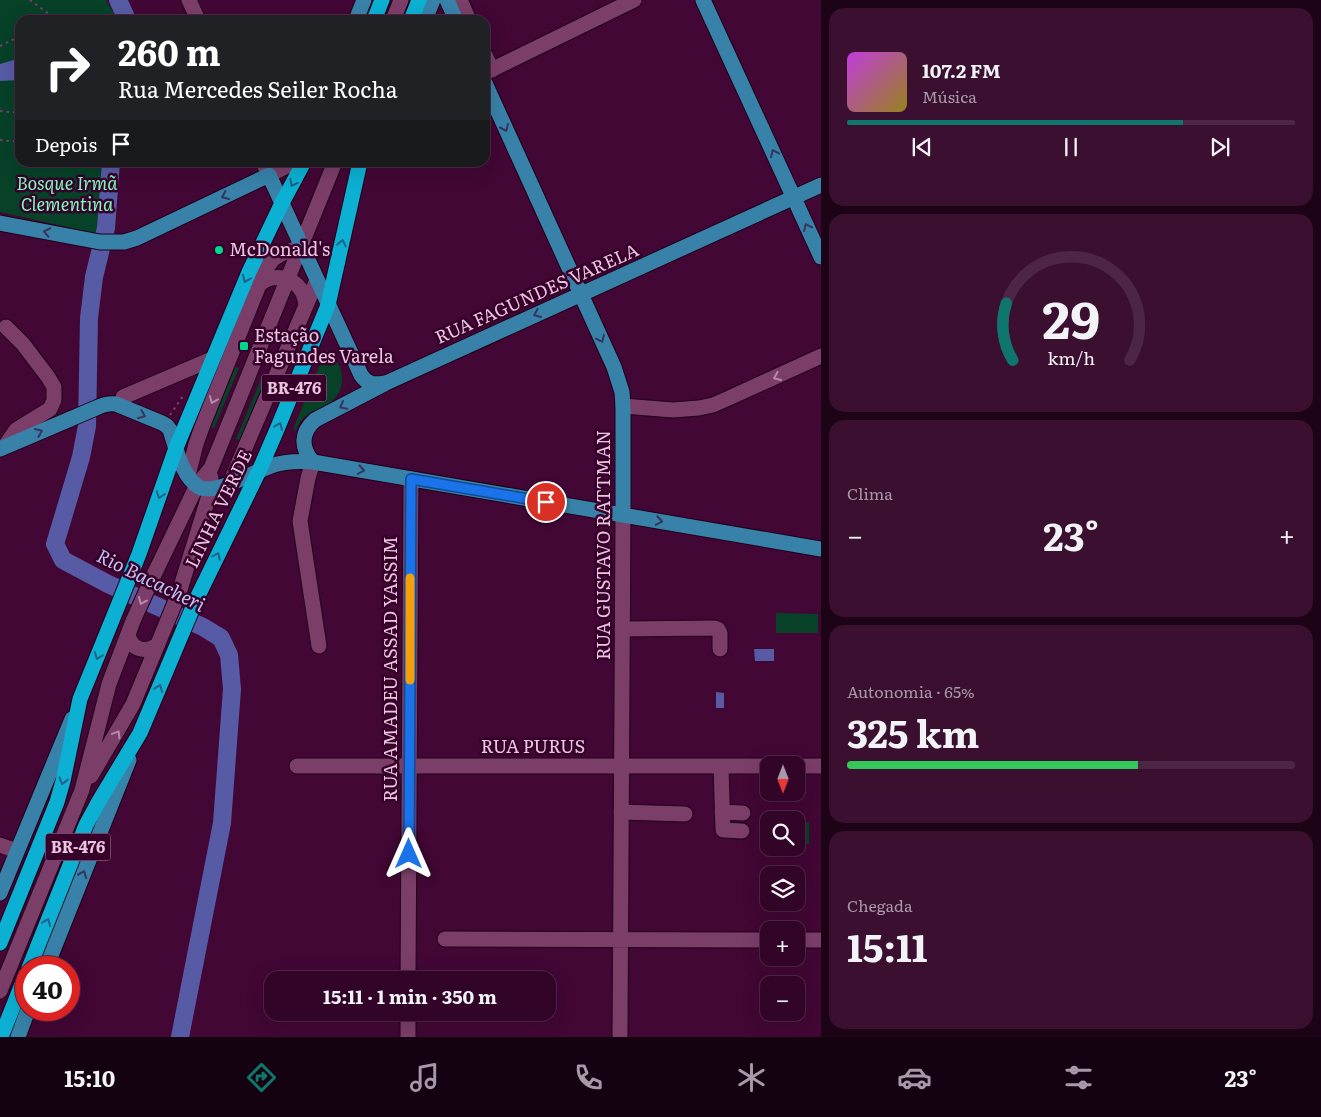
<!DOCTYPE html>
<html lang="pt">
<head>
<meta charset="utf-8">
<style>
	body { margin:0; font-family:Literata,serif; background:#3a0f30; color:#f1f3f6; height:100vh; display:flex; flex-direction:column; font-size:19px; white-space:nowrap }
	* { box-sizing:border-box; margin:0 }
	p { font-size:16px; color:#a899a8 }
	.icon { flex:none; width:28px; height:28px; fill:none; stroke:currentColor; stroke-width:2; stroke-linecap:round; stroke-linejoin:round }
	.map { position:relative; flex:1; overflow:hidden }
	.sheet { display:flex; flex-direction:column; gap:8px; padding:8px; background:#1c0316; width:500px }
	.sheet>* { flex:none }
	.banner { position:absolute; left:15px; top:15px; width:475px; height:152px; border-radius:15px; box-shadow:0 5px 20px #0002,0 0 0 1px #4d2645; background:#202124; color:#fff; overflow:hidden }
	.needle { width:32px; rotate:180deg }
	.tools { position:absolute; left:760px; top:756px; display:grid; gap:10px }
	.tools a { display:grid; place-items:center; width:45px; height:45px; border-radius:10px; background:#320528; box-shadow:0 5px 20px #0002,0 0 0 1px #4d2645; font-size:25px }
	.speed { position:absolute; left:15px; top:956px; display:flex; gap:10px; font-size:25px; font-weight:700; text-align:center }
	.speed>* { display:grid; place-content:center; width:65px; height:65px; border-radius:50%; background:#320528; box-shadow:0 5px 20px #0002,0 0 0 1px #4d2645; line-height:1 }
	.speed .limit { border:8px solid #d22; background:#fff; color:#111 }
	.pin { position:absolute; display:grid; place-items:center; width:42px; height:42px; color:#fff; margin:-21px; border:2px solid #fff; border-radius:50%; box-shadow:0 1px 5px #0007 }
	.me { position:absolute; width:55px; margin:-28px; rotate:0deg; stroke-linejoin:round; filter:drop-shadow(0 0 4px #0008) }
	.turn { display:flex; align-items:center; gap:18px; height:105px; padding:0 20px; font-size:22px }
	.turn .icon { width:65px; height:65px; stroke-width:2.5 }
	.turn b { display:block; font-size:35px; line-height:42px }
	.then { display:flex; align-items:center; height:48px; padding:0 20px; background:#0003; gap:10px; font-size:19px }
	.big { font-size:38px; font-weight:700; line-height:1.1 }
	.sheet .tile { flex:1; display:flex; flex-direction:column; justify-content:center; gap:8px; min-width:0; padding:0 18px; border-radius:15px; background:#3a0f30 }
	.sheet .dial { align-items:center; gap:0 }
	.dial svg { height:130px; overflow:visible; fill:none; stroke:#4d2645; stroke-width:7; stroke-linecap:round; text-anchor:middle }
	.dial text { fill:#f1f3f6; stroke:none }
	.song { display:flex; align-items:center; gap:15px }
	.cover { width:60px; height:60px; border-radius:8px; background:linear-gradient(135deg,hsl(290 70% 55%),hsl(50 70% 35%)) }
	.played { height:5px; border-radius:2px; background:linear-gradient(90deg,#0f766e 75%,#4d2645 75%) }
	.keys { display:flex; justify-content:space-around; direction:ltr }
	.heat { display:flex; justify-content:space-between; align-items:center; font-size:28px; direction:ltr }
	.charge { height:8px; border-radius:4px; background:linear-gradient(90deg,#34c759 65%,#4d2645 0) }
	.trip { position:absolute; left:264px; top:971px; width:292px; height:50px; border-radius:15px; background:#320528; box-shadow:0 5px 20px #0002,0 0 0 1px #4d2645; font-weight:700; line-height:50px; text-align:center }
	.menu { display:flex; height:80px; justify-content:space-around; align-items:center; background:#140210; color:#a899a8 }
	.menu .icon { width:35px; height:35px }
	.menu .on { color:#0f766e }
	.menu b { font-size:22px; color:#f1f3f6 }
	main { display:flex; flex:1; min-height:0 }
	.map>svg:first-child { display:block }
</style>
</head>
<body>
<main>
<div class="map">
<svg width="821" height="1037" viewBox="0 0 821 1037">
	<rect width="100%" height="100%" fill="#420735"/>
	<path fill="#064128" d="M0 0H106L118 20H20V162L102 163 98 234 0 212Z
		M326 350C343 361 349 386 332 401 318 413 304 409 296 430L293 429Z
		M232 365 239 368 214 428 208 426Z
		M261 379 267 381 242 441 236 439Z
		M776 613 818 614V633H776Z
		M796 822H809V844H796Z"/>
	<path fill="#575ba5" d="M20 58V80L0 81V64Z
		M754 649H774V661H755Z
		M716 692 724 693V708H716Z"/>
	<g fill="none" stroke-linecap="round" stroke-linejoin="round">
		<path stroke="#575ba5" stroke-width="18" d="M118 0 125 15 126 20
			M111 162 106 228 94 277 89 318 87 426 81 457 55 544 63 560 108 584 203 627 221 638 229 655 232 689 222 823 180 1037"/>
		<g stroke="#210019" stroke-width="17">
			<path id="minor" d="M189 0 198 20
				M460 0 469 20
				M393 20 401 0
				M485 55 492 70
				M485 73 634 0
				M263 162 269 175 295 162
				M259 285C271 274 291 275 301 290 304 294 305 299 306 305
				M123 397 212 359
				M623 406 673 410 699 408 713 405 729 398 821 356
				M5 446 16 430 50 409 54 400V387L48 377 23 344 6 327
				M313 462 308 478 300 521 319 646
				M188 476 196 444 202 427 265 270 273 259 283 253 302 247
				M230 483 317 280
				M622 629 715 628 718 629 720 633V649
				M128 635C132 650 146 654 158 644
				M297 766H769
				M721 766 723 830 742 831
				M796 766H821
				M91 776 133 704 179 593 211 489V477
				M621 812 685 814
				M722 812 743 813
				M0 845 17 851
				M445 939 769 940
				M796 940H821
				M408 980 411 479
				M0 991 82 790 109 684 133 621 151 581 197 485 211 468 335 162
				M408 1037V1012
				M620 1037 623 515"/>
		</g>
		<g stroke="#210019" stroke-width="17">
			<path id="major" d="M447 0 456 20
				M703 0 821 257
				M356 20 364 0
				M425 20 433 0
				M485 83 614 367 622 392 623 406V515
				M0 223 100 242H124L137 238 269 175 361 375C367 384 374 385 384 383
				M0 449 96 408C103 405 108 403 116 404L162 423 167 426 170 430C176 448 182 477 199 487 215 496 255 471 271 466 285 461 299 461 313 462L821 549
				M313 462C301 448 300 433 315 420L386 383 821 185
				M0 893 72 719
				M46 968 129 760
				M18 1037 28 1010"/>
		</g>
		<g stroke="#210019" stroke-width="17">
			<path id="highway" d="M374 20 382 0
				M411 20 419 0
				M0 943 57 802 63 781 80 699 139 554 176 448 249 272 282 203 304 162
				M29 968 86 825 99 801 140 733 196 600 259 471 278 427 328 305 360 162
				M1 1037 26 974"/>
		</g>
		<path stroke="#754169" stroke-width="2" stroke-dasharray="2.5 4" stroke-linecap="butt" d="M30 0 53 17 49 20
			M0 46 20 36
			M0 111 20 113
			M0 140 20 142
			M170 415 183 396"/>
		<use href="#minor" stroke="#7b3e69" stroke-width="15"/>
		<use href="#major" stroke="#3882a9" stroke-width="15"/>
		<use href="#highway" stroke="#0cb0d3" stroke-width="15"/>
	</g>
	<defs><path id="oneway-chevron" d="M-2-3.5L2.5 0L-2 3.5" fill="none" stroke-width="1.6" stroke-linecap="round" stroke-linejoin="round" transform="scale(1.25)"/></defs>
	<g stroke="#37345d">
		<use href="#oneway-chevron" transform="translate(505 128) rotate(66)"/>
		<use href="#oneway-chevron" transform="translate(774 153) rotate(-115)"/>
		<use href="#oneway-chevron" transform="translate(225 196) rotate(155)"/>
		<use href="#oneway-chevron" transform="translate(807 227) rotate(-115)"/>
		<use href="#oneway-chevron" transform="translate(47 232) rotate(-168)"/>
		<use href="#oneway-chevron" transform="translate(537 314) rotate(156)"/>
		<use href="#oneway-chevron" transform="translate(601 339) rotate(65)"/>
		<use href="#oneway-chevron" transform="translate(343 406) rotate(152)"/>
		<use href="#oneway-chevron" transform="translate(142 415) rotate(22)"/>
		<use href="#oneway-chevron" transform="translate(39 432) rotate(-23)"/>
		<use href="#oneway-chevron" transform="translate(361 470) rotate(10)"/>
		<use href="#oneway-chevron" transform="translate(659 521) rotate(10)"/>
		<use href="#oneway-chevron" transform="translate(83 874) rotate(-68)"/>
	</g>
	<g stroke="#1f6187">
		<use href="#oneway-chevron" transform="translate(293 183) rotate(119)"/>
		<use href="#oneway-chevron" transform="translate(342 243) rotate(-78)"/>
		<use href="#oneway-chevron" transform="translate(246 279) rotate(113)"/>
		<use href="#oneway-chevron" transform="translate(279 426) rotate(-67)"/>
		<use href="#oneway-chevron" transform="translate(160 495) rotate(109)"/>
		<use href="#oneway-chevron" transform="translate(217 556) rotate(-64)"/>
		<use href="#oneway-chevron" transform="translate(98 656) rotate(112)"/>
		<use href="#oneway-chevron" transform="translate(159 688) rotate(-67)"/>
		<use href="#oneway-chevron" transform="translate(63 781) rotate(104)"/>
		<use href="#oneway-chevron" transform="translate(47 922) rotate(-68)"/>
	</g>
	<g stroke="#b889a9">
		<use href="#oneway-chevron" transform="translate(777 377) rotate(156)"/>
		<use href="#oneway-chevron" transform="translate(213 400) rotate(112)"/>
		<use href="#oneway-chevron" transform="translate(142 601) rotate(114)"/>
		<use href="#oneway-chevron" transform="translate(117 734) rotate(-59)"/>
	</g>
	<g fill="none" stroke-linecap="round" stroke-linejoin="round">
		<g stroke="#114b97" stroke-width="12">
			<path id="route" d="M409 854 411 479 546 502"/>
		</g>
		<use href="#route" stroke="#1a73e8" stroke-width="9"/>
		<path stroke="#f59e0b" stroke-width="9" d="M410 680V578"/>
	</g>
	<g fill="#00d98c" stroke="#36002b" stroke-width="2">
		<circle cx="219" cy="250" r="5"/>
		<rect x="239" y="341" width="10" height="10" rx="2.5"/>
	</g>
	<g text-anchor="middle" stroke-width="5" stroke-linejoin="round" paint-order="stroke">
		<g fill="#36002b" stroke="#b48ba8" stroke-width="1">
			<rect x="261.5" y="374.5" width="65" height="27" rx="4"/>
			<rect x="45.5" y="833.5" width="65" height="27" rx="4"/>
		</g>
		<g font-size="16" font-weight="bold" fill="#eac6de">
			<text x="294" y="394">BR-476</text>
			<text x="78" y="853">BR-476</text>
		</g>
		<g font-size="18" font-style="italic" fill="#7efcbb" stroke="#36002b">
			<text x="67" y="190">Bosque Irmã<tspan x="67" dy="21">Clementina</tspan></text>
		</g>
		<g font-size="18" fill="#eac6de" stroke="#36002b" text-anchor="start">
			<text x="229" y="256">McDonald's</text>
			<text x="254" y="342">Estação<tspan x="254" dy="21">Fagundes Varela</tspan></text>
		</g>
		<g font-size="18" fill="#eac6de" stroke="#36002b">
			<text transform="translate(537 294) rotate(-24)" y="6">RUA FAGUNDES VARELA</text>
			<text transform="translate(219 509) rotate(-64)" y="6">LINHA VERDE</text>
			<text transform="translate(604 545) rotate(-90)" y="6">RUA GUSTAVO RATTMAN</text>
			<text transform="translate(391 669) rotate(-90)" y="6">RUA AMADEU ASSAD YASSIM</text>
			<text x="533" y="753">RUA PURUS</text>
		</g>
		<g font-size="19" font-style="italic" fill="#bfc5ee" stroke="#36002b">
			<text transform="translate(151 580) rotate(26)" y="7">Rio Bacacheri</text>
		</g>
	</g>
</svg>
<div class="tools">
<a><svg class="needle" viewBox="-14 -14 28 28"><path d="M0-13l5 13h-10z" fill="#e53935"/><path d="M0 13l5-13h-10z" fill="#a899a8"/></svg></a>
<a><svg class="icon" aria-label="search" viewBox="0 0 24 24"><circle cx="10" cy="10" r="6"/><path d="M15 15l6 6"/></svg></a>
<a><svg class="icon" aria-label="layers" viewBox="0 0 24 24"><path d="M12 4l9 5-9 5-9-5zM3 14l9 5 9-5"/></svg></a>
<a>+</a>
<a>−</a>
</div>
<div class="speed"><div class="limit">40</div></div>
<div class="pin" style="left:546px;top:502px;background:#d93025"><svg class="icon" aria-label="arrive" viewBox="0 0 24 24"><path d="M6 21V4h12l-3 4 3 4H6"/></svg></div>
<svg class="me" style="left:409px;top:854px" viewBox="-20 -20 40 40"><path d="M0-17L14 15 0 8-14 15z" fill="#1a73e8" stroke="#fff" stroke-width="4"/></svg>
<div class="trip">15:11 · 1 min · 350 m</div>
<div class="banner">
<div class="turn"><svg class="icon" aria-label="right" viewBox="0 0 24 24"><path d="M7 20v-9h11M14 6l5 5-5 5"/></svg><div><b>260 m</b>Rua Mercedes Seiler Rocha</div></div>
<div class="then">Depois<svg class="icon" aria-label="arrive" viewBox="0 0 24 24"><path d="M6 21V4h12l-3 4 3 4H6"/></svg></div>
</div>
</div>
<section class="sheet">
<div class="tile">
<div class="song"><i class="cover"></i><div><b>107.2 FM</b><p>Música</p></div></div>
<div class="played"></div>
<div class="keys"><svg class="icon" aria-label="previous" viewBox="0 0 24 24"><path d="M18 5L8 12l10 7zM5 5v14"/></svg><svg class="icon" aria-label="pause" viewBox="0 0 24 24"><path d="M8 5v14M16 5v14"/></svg><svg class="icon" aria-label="next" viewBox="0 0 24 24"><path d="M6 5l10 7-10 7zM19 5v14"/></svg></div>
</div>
<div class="tile dial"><svg viewBox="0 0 100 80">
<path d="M14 69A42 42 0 1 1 86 69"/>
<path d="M14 69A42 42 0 0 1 10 34" stroke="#0f766e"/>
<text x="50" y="56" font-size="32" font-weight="700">29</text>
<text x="50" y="72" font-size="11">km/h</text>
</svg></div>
<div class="tile"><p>Clima</p>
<div class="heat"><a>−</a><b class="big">23°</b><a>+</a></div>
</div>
<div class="tile"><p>Autonomia · 65%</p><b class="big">325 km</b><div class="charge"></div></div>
<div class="tile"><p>Chegada</p><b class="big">15:11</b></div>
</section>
</main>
<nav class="menu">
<b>15:10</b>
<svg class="icon on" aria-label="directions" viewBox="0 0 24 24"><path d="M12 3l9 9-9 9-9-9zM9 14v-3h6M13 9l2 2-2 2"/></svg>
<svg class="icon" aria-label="music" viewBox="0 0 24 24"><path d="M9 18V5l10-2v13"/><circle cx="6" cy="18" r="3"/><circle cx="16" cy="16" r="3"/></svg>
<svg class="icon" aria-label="phone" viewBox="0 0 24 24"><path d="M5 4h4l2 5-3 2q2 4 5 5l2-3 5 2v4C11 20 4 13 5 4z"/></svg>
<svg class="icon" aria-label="climate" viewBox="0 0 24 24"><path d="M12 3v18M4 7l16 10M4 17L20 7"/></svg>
<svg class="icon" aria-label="car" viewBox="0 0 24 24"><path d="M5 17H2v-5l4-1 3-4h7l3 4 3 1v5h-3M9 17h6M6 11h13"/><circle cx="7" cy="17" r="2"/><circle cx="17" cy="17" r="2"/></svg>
<svg class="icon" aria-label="filters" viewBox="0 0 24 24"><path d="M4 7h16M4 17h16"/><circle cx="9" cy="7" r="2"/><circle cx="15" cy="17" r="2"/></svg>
<b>23°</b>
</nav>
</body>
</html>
